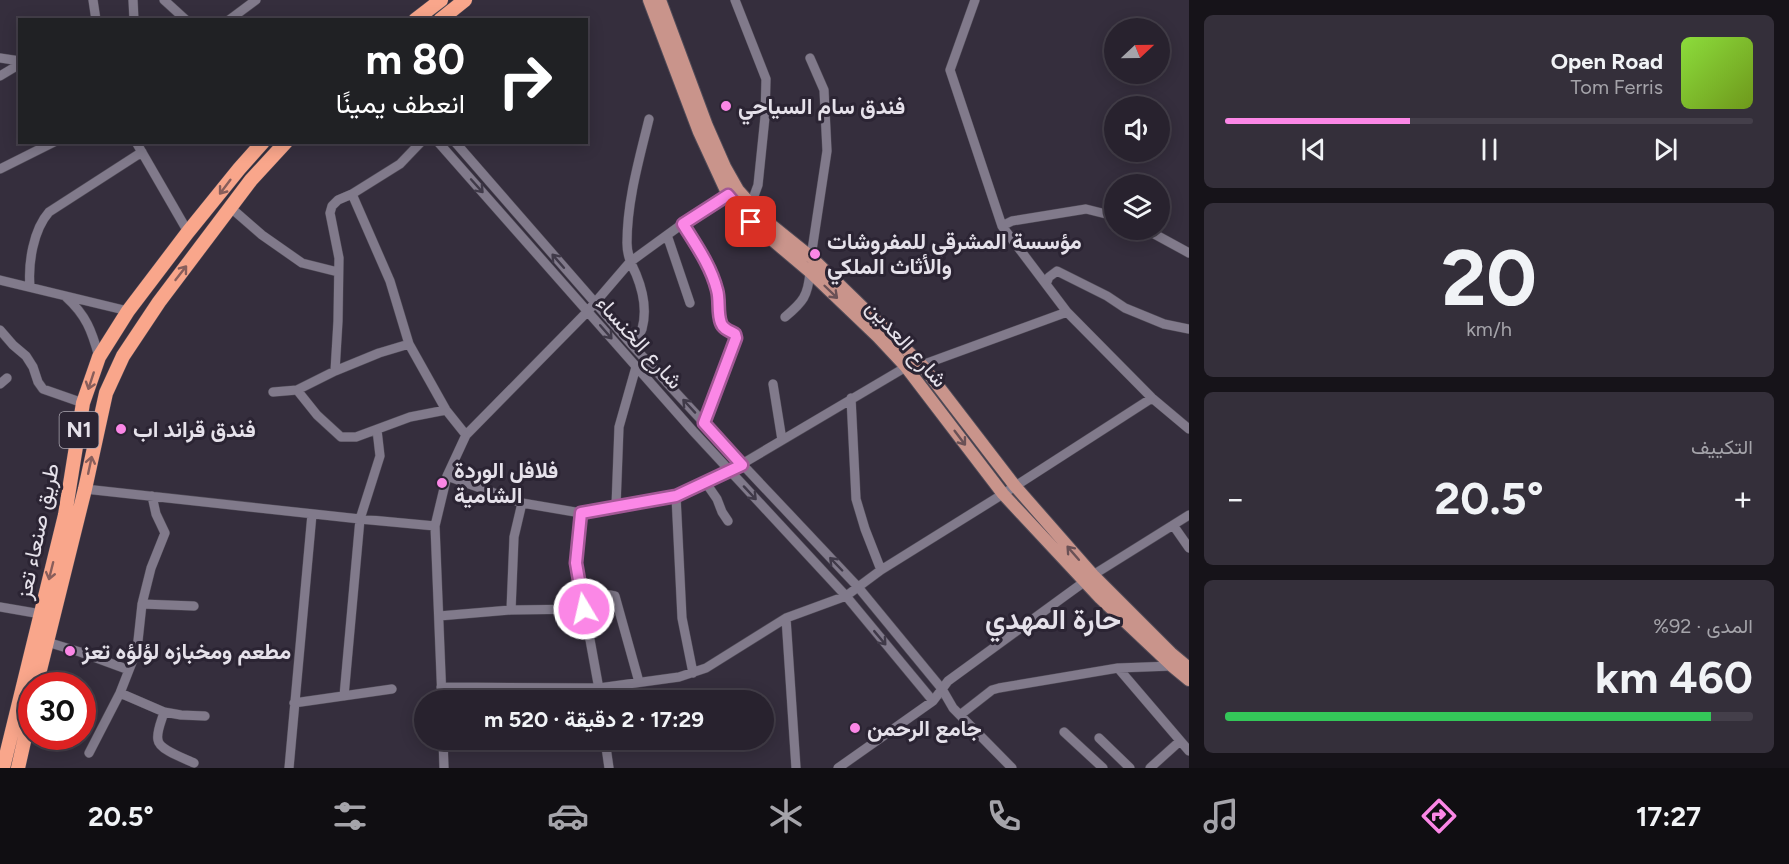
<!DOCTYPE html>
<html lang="ar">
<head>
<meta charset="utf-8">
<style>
	body { margin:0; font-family:Figtree,Vazirmatn,sans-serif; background:#342f3a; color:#f1f3f6; direction:rtl; height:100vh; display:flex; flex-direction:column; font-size:22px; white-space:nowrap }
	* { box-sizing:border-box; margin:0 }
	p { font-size:20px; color:#a5a4aa }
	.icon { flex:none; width:33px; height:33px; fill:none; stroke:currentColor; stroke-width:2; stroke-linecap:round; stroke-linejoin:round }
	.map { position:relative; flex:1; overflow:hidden; direction:ltr }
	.sheet { display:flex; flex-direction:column; gap:15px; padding:15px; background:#161319; width:600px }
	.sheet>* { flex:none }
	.hud { position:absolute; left:18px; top:18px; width:570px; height:126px; border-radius:0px; box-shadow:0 3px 15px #0003,0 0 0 2px #443f4a; direction:rtl; background:#202124; color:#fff; overflow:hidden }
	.needle { width:39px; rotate:68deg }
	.fabs { position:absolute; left:1104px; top:18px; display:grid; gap:12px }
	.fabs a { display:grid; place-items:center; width:66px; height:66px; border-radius:50%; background:#28222e; box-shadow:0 3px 15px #0003,0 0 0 2px #443f4a; font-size:30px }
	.speed { position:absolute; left:18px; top:672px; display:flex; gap:12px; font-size:30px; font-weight:700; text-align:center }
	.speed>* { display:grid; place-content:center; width:78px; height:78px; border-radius:50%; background:#28222e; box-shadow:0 3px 15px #0003,0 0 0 2px #443f4a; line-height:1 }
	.speed .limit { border:9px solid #d22; background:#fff; color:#111 }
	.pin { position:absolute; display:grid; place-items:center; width:51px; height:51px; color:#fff; margin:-26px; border-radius:12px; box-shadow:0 3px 9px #0006 }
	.me { position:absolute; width:66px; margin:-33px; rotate:351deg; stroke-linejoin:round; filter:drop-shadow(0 0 4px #0008) }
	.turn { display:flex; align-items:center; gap:21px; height:126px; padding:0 24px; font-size:27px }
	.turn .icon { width:78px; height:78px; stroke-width:2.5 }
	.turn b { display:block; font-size:42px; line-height:51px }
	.big { font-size:45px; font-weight:700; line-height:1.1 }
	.sheet .tile { flex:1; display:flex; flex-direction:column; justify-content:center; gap:9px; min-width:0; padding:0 21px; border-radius:9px; background:#342f3a }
	.sheet .dial { align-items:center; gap:0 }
	.dial b { font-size:78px; line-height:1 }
	.song { display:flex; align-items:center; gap:18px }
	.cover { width:72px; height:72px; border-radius:9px; background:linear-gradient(135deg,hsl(90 70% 55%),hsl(80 70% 35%)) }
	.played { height:6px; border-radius:3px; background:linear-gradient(90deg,#fb87e6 35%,#443f4a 35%) }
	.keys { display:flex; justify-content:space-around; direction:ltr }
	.heat { display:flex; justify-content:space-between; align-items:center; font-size:33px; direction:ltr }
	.charge { height:9px; border-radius:4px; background:linear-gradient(90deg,#34c759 92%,#443f4a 0) }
	.trip { position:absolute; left:414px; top:690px; width:360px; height:60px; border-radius:30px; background:#28222e; box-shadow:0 3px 15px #0003,0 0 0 2px #443f4a; font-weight:700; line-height:60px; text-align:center; direction:rtl }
	.tabs { display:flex; height:96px; justify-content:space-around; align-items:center; background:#100e12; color:#a5a4aa }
	.tabs .icon { width:42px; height:42px }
	.tabs .current { color:#fb87e6 }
	.tabs b { font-size:27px; color:#f1f3f6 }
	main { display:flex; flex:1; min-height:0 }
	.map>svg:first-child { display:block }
</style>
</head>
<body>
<main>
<section class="sheet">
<div class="tile">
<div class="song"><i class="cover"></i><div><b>Open Road</b><p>Tom Ferris</p></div></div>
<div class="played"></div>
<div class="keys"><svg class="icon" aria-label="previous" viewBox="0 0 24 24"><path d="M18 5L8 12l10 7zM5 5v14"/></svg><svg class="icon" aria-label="pause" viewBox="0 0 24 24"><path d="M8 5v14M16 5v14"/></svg><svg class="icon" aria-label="next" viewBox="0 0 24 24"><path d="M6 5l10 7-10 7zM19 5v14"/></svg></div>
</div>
<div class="tile dial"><b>20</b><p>km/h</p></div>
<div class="tile"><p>التكييف</p>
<div class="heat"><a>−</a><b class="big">20.5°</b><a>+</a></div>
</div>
<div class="tile"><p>المدى · 92%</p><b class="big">460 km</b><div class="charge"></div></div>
</section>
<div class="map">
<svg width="1189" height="768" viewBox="0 0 1189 768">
	<rect width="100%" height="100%" fill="#352e3d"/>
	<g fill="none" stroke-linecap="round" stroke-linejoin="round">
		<g stroke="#504b57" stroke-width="10">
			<path id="minor" d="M93 0 96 20
				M133 0 134 20
				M164 0 186 20
				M735 0 766 79 765 117 758 185 751 204
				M975 0 950 70 1002 226 1067 312 1152 398 1189 429
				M229 20 256 0
				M0 58 20 61
				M810 58 824 90 827 151 811 257
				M0 76 20 64
				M136 142 188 232
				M438 142 693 431 846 596 933 701
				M455 142 632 345 742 464 858 587 942 689 953 708 1012 768
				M0 169 54 142
				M352 194 390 281 409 344 446 410 466 435
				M231 208 262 235 302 263 338 272
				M683 224C696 245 711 266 717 290 720 300 717 313 721 323 723 329 730 331 735 334L736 338 704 423
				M1002 226 1012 221 1086 209 1114 216
				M1147 230 1189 253
				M667 235 690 303
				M0 280 128 311
				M1046 284 1049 277 1057 271 1107 296 1125 308 1164 324 1189 329
				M30 287C28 264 33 230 49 212L142 152
				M66 297C86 315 92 331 99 357
				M785 317C803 302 808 296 810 272
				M0 330 13 345 26 356 33 367 38 382 43 389 83 403
				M632 345C635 340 640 334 642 329 647 311 643 291 636 274 631 264 627 255 627 243 627 201 639 160 649 119
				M922 365 1067 312
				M335 371 338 321 339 258 330 213 332 206 338 200 352 194 400 164 421 142
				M0 384 7 378
				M773 384 782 440
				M297 390 317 415 341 437H356L410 417 446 410
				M273 392 297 390 335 371 379 353 409 344
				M851 398 856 499 865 529 881 570
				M447 476 522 503
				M706 483 717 499 722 512 728 521
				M85 489 360 519 435 526
				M676 496 682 618 693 673
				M616 506 619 427 636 367
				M581 513 576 563 601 700
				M1173 525 1189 548
				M1093 575 1189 515
				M581 596 610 595 615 596 639 682
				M142 604 194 606
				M0 607 41 614
				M511 610 514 537 522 503 581 513 676 496 730 471 906 367
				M439 616 511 610 584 609
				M786 618 796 768
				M47 642 80 652 129 670 137 650 142 604 151 568 165 533 156 514 152 496
				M1118 668 1189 751
				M441 687 599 688 679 677 706 668 786 618 846 596 881 570 1003 494 1152 398
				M120 693 164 712 181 715 205 716
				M344 696 360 519 380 456 377 430
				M442 700 435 526 447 476 466 435 587 312 630 262 696 214 728 195
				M294 703 392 689
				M164 712C162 720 156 732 158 740 159 750 186 759 194 763
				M960 715 992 690 999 688 1118 668 1172 666
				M1064 732 1103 768
				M1099 738 1130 768
				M443 740 444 768
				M605 740 609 768
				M89 753 120 693 129 670
				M289 768 312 514
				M838 768 933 701 948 681 1084 582
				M1150 768 1180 741"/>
		</g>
		<g stroke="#504b57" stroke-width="14">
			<path id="major" d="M649 0 699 132 728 195 751 222 810 272 878 337 906 367 1003 494 1100 598 1172 666 1189 680
				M660 0 707 126 725 167 738 190 765 220 811 257 922 365 1015 486 1093 575 1171 653 1189 668"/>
		</g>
		<g stroke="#504b57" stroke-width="15">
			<path id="highway" d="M415 20 441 0
				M440 20 465 0
				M36 686 85 489 106 393 123 356 159 302 251 180 286 142
				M3 768 65 515 83 403 99 357 128 311 188 232 239 169 263 142
				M18 768 32 706"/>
		</g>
		<use href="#minor" stroke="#817a8b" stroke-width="9"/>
		<use href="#major" stroke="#c9948b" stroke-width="12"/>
		<use href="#highway" stroke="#f9a68b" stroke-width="14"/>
	</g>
	<defs><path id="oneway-shaft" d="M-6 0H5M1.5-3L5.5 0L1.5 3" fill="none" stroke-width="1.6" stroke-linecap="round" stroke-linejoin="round" transform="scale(1.5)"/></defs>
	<g stroke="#403a49">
		<use href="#oneway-shaft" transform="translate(477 186) rotate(48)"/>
		<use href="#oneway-shaft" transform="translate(558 261) rotate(-131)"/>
		<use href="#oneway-shaft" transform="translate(606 332) rotate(49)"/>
		<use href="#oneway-shaft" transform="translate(689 406) rotate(-133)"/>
		<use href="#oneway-shaft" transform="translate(750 493) rotate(47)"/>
		<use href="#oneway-shaft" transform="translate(836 564) rotate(-134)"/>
		<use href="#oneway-shaft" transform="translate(880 638) rotate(50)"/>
	</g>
	<g stroke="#885e5b">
		<use href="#oneway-shaft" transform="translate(225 187) rotate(127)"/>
		<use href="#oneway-shaft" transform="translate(181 273) rotate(-52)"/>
		<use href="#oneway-shaft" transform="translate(91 381) rotate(108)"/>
		<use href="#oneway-shaft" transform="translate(90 465) rotate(-78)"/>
		<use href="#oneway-shaft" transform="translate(51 571) rotate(104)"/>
	</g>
	<g stroke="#6a5156">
		<use href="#oneway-shaft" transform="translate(831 292) rotate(44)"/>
		<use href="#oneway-shaft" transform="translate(960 438) rotate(53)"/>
		<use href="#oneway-shaft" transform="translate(1073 553) rotate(-131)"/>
	</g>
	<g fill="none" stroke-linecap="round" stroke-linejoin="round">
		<g stroke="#a35896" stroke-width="15">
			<path id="route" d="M584 609 576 563 581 513 676 496 742 465 704 423 736 338 735 334C730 331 723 329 721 323 717 313 720 300 717 290 711 266 696 245 683 224L728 195 751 222"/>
		</g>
		<use href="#route" stroke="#fb87e6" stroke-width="10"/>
	</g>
	<g fill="#fb87e6" stroke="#2b2433" stroke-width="2">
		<circle cx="726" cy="106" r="6"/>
		<circle cx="815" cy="254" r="6"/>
		<circle cx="121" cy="429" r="6"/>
		<circle cx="442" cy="483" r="6"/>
		<circle cx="70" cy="651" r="6"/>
		<circle cx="855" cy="728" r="6"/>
	</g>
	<g text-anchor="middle" stroke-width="6" stroke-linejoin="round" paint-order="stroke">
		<rect fill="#2b2433" stroke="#ada8b3" stroke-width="1.5" x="59.5" y="412" width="39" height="36" rx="4.5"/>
		<g font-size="21" font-weight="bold" fill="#e5e1ea">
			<text x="79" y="437">N1</text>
		</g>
		<g font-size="22" font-weight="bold" fill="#e5e1ea" stroke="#2b2433" text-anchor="start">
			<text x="738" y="114">فندق سام السياحي</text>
			<text x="827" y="249">مؤسسة المشرقي للمفروشات<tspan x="827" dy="25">والأثاث الملكي</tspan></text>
			<text x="133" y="437">فندق قراند اب</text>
			<text x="454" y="478">فلافل الوردة<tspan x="454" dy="25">الشامية</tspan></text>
			<text x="82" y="659">مطعم ومخبازه لؤلؤه تعز</text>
			<text x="867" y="736">جامع الرحمن</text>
		</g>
		<g font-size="22" fill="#e5e1ea" stroke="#2b2433">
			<text transform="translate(640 342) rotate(48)" y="8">شارع الخنساء</text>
			<text transform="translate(907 343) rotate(48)" y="8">شارع العدين</text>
			<text transform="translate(37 531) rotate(-78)" y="8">طريق صنعاء تعز</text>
		</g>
		<g font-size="28" font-weight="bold" fill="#e5e1ea" stroke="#2b2433">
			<text x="1053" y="629">حارة المهدي</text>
		</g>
	</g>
</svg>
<div class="fabs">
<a><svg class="needle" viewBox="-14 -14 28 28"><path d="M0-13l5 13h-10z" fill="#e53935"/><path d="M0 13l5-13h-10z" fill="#a5a4aa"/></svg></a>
<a><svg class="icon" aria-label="sound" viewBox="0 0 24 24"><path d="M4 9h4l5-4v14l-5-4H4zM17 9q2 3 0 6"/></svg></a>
<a><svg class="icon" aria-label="layers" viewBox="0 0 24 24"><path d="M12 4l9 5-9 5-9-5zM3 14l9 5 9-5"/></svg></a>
</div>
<div class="speed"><div class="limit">30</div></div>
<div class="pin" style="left:751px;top:222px;background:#d93025"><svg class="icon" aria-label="arrive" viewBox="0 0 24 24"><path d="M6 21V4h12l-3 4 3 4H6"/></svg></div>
<svg class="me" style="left:584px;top:609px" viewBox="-20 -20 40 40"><circle r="17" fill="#fb87e6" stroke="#fff" stroke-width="3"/><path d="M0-11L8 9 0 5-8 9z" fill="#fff"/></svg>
<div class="trip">17:29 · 2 دقيقة · 520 m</div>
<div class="hud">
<div class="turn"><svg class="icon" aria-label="right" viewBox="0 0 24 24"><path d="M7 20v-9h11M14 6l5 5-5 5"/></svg><div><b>80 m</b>انعطف يمينًا</div></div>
</div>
</div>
</main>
<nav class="tabs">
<b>17:27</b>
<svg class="icon current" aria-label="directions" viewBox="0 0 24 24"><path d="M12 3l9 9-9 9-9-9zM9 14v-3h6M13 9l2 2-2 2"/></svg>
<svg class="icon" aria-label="music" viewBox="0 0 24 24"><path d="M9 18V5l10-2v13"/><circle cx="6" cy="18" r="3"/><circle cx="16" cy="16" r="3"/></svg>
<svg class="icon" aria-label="phone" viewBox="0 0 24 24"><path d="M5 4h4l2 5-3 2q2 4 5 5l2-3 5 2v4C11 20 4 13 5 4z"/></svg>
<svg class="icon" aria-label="climate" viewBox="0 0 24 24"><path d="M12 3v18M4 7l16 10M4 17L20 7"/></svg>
<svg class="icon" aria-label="car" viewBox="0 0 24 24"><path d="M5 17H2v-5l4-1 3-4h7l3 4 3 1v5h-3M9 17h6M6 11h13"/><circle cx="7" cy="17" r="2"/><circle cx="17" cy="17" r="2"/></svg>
<svg class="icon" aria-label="filters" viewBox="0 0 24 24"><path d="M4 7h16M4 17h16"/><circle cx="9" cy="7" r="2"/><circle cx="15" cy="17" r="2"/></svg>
<b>20.5°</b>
</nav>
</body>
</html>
